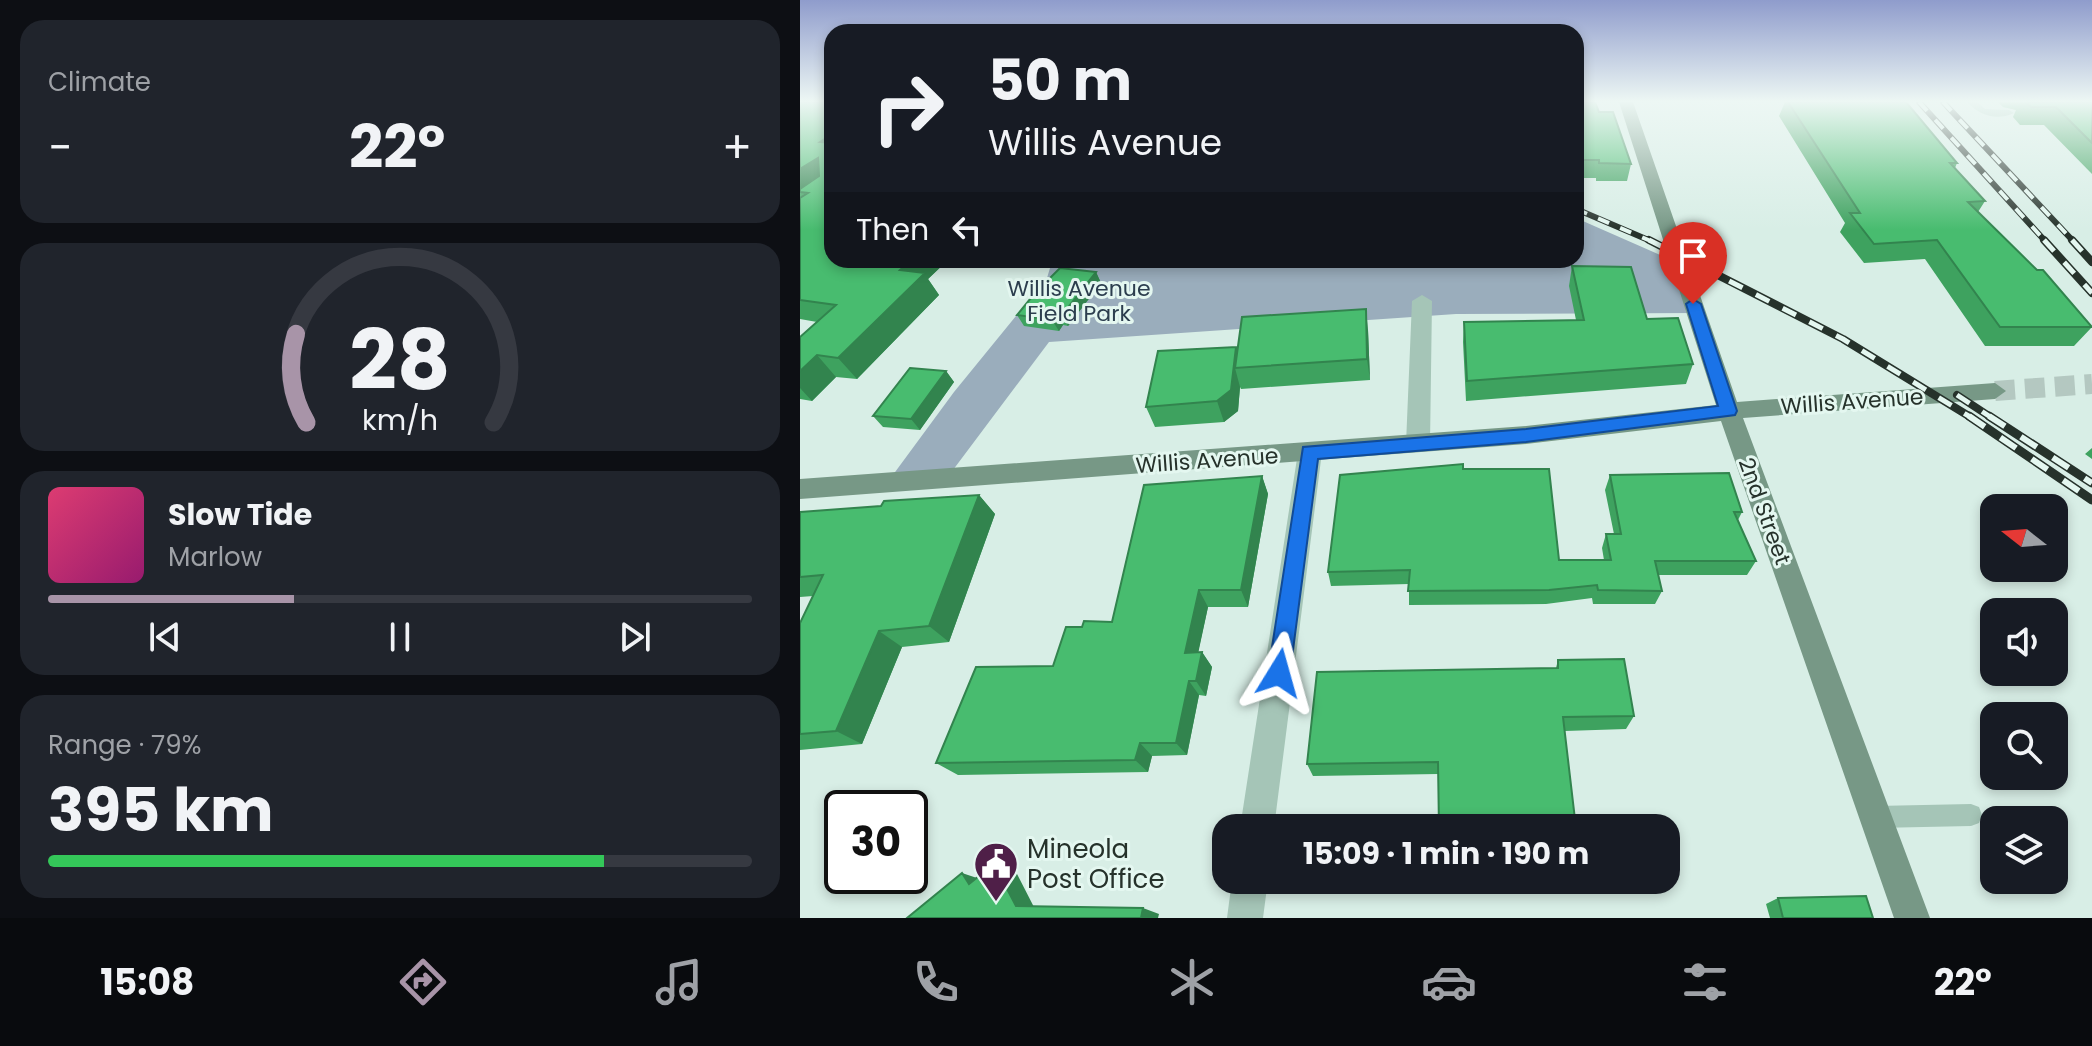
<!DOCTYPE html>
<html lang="en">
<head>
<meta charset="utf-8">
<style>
	body { margin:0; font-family:Poppins,sans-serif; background:#20242c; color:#f1f3f6; height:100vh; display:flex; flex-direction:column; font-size:30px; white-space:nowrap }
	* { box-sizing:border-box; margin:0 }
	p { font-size:26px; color:#9ea1a6 }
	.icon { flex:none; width:44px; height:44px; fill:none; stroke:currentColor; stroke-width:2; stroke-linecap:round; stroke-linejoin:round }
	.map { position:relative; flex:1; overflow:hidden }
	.sheet { display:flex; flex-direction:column; gap:20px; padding:20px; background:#0d0f14; width:800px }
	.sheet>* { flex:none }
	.banner { position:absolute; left:24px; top:24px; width:760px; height:244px; border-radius:24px; box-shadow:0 4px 12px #0003; background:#171b24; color:#f1f3f6; overflow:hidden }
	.needle { width:52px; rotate:287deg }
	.buttons { position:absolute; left:1180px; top:494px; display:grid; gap:16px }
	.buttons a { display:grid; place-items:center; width:88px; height:88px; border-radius:16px; background:#171b24; box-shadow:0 4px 12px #0003; font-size:40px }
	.speed { position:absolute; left:24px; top:790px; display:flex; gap:16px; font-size:40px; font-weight:700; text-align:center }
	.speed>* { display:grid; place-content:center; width:104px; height:104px; border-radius:50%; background:#171b24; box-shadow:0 4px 12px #0003; line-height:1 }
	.speed .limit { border:4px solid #111; border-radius:12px; background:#fff; color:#111 }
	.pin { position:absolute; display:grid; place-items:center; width:68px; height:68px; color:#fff; margin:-82px -34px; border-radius:50% 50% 50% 0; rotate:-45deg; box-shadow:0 0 8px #0007 }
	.pin .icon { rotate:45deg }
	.me { position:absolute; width:88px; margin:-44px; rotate:8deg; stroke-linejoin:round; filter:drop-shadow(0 0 6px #0008) }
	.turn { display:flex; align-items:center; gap:28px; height:168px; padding:0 32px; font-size:36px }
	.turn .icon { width:104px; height:104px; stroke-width:2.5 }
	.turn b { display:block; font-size:56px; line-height:68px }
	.then { display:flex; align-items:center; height:76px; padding:0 32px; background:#0003; gap:16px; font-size:30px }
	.big { font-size:60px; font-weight:700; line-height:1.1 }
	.sheet .tile { flex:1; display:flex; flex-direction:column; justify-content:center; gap:12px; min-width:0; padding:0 28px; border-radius:24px; background:#20242c }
	.sheet .dial { align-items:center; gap:0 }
	.dial svg { height:208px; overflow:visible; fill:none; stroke:#363941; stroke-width:7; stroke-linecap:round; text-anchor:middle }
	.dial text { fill:#f1f3f6; stroke:none }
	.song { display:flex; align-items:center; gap:24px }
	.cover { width:96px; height:96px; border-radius:12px; background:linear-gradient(135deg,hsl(340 70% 55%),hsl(320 70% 35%)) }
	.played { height:8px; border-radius:4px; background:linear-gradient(90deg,#a894a8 35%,#363941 35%) }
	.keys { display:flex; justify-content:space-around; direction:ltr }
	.heat { display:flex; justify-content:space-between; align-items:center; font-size:44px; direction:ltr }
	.charge { height:12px; border-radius:6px; background:linear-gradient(90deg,#34c759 79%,#363941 0) }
	.trip { position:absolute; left:412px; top:814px; width:468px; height:80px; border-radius:24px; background:#171b24; box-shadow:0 4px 12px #0003; font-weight:700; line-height:80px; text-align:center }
	.tabs { display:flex; height:128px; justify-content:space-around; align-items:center; background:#090b0e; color:#9ea1a6 }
	.tabs .icon { width:56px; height:56px }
	.tabs .current { color:#a894a8 }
	.tabs b { font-size:36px; color:#f1f3f6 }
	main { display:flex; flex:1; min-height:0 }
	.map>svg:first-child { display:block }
</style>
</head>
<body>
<main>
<section class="sheet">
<div class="tile"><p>Climate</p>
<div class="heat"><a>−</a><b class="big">22°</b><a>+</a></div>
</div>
<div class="tile dial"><svg viewBox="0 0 100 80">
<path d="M14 69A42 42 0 1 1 86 69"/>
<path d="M14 69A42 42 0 0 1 10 35" stroke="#a894a8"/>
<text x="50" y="56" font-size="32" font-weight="700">28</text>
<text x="50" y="72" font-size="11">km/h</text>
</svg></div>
<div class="tile">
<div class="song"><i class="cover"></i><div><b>Slow Tide</b><p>Marlow</p></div></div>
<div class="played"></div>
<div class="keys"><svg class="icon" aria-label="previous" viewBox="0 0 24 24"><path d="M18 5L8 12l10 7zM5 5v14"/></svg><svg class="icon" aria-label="pause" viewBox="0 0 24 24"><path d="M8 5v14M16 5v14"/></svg><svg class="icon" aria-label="next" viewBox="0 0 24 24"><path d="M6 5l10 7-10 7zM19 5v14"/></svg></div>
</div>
<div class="tile"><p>Range · 79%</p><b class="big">395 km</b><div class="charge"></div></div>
</section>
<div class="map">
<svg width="1292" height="918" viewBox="0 0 1292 918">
	<rect width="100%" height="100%" fill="#d8eee6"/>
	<path fill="#9aadbc" d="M776 218 883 265 899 313 656 314 249 342 147 478 87 483 154 392 247 278 250 268 242 262 225 260H776Z"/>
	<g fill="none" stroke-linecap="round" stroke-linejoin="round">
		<path stroke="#b4c8c1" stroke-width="20" stroke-dasharray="20 10" stroke-linecap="butt" d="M1195 391 1292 384"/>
		<path fill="#a5c5b7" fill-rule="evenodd" d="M1167 102H1177L1185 109 1209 110 1214 113C1197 121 1180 116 1167 102Z
			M1171 804 1179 807 1182 815 1179 823 1171 826 1076 828 1068 825 1065 817 1068 809 1076 806Z"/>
		<path fill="#a5c5b7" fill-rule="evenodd" d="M622 295 632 301 630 444 626 450H610L606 444 612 301Z
			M510 443 518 446 522 452 474 828H440L498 452 502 446Z
			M432 880H468L463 918H427Z"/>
		<path fill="#779886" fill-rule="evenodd" d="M819 102H833L937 402 1195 383 1206 391 1195 399 943 418 1130 918H1094L921 421 726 444 0 499V479L726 426 916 405Z"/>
		<g stroke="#26322b" stroke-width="6">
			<path id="rail-far2" d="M1119 102 1246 242
				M1143 102 1274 242
				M776 209 853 242"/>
		</g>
		<g stroke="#26322b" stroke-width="8">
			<path id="rail-far1" d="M849 240 1043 339 1172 418
				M1244 240 1292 293
				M1272 240 1292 262
				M1157 395 1192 418"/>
		</g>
		<g stroke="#26322b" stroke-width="9">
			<path id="rail" d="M1169 416 1292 500
				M1189 416 1292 483"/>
		</g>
		<use href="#rail-far2" stroke="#e4f7f0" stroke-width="4" stroke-dasharray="12" stroke-linecap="butt"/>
		<use href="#rail-far1" stroke="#e4f7f0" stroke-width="5" stroke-dasharray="15" stroke-linecap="butt"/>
		<use href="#rail" stroke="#e4f7f0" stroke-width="6" stroke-dasharray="19" stroke-linecap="butt"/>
	</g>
	<path fill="#3ea25f" d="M0 102 32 260H148L128 279 139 295 57 379 36 377 12 401 0 399V337L17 322 0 319Z
		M776 102 799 112 831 164 827 181H796V178H776Z
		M985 102H1106L1157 163 1155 168 1185 201 1178 212 1292 327 1274 346H1185L1125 259 1064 263 1040 232 1045 223 979 116Z
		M1198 102H1292V174L1244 125H1220L1213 117 1216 110 1203 107Z
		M772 266 847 319 893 364 886 384 666 401 663 342 664 322 776 320 769 286Z
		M296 272 301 283 268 326 263 325 259 331 224 326 217 315Z
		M568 330 570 380 441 389 440 387 438 411 424 422 355 427 346 407 437 351Z
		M146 371 154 382 120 430 83 427 73 416Z
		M1292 448V459L1285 454Z
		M663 469 759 560H804L802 548 806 534H814L805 490 810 475 942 512 938 520 956 561 947 575H858L862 591 855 604H793L792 598 746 604 609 605V584L531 586 528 572Z
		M462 476 468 494 448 607H408L398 652H402L412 667 406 696 399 695 387 755 352 756 348 772 158 775 136 763 253 666 282 627 312 622Z
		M179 495 195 514 149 642 102 647 62 744 0 750V623L13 596 0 597V512L81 506Z
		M758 660 834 716 826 729 765 731 638 774 513 776 507 764 756 668Z
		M640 880H777L775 883 640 886Z
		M978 898 1073 918H970L966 904Z"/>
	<path fill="#32844e" d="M32 134V158L20 142Z
		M18 158 32 179 0 192V169Z
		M111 260H148L128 279 139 295 57 379 38 358 100 270Z
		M296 272 301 283 268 326 262 315Z
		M566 309 568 330 570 380 567 359Z
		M257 314 263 325 259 331 252 320Z
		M436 347 442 368H435L440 387 438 411 424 422 417 401Z
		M17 355 36 377 12 401 0 388V371Z
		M146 371 154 382 120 430 111 419Z
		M462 476 468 494 448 607 441 590Z
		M179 495 195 514 149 642 129 626Z
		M399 590 408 607 395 668 385 653Z
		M79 631 102 647 62 744 36 731Z
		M402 652 412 667 406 696 396 681Z
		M389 681 399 695 387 755 376 743Z
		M340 743 352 756 348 772 335 760Z
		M194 864 216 872 237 913 216 906Z
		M162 873 186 881 169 884Z
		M343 908 359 914 358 918H341Z"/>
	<path fill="#48bc6f" stroke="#32844e" stroke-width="2" d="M0 102H32V134L20 142 32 143V260H111L100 270 125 273 38 358 17 355 0 371V337L36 305 0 300V198L8 193 0 192V189L19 176 18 158 0 169Z
		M776 102H795L799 112H813L831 164 799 163V160H776Z
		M988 102H1106L1157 163H1150L1185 201 1168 202 1237 270H1243L1292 327H1200L1137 240 1074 244 1050 213H1060Z
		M1226 102H1292V143L1256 107H1231Z
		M772 266 831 267 847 319 878 318 893 364 667 381 664 322 784 320Z
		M260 268 296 272 262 315 257 314 252 320 217 315 235 293Z
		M566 309 567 359 435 368 442 317Z
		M436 347 431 390 417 401 346 407 358 351Z
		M110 368 146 371 111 419 73 416Z
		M663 464V469H749L759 560H811L806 534H821L810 475 929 473 942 512H934L956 561H855L862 591 798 590 797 585 749 590 608 591 610 570 528 572 540 475Z
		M462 476 441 590H399L385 653 402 652 396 681H389L376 743H340L335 760 136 763 176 667 253 666 266 627H282L284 621 312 622 344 485Z
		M179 495 129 626 79 631 36 731 0 734V623L23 575 0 577V512L81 506 84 501Z
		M824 659 834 716 763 717 776 828H639L638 762 507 764 517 672 758 668V660Z
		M194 864 216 906 343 908 341 918H107L162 873 169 884Z
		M1066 896 1073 918H983L978 898Z"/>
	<linearGradient id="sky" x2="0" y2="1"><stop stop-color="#8f9ccc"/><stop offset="0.44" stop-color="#edf7f4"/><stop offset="1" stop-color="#edf7f4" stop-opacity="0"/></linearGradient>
	<rect width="1292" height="230" fill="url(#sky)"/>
	<path fill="#1a73e8" stroke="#114b97" stroke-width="2" d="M893 299 901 304 937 411 935 415 726 442 518 459 490 673 487 681 479 684 471 681 468 673 503 447 726 429 918 406 886 304Z"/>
	<defs>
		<g id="civic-pin" transform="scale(2.3)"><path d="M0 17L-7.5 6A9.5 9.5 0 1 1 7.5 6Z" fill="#4f1f48" stroke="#e4f7f0"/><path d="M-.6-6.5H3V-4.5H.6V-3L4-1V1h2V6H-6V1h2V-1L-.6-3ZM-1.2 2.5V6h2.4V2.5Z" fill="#fff"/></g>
	</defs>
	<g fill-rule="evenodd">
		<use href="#civic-pin" x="196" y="864"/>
	</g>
	<g text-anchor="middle" stroke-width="6" stroke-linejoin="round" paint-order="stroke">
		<g font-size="22" fill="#2c3e4e" stroke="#e4f7f0">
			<text x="279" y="296">Willis Avenue<tspan x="279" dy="25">Field Park</tspan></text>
		</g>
		<g font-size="22" fill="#26322b" stroke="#e4f7f0">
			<text transform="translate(1052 401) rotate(-4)" y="8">Willis Avenue</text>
			<text transform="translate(407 460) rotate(-4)" y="8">Willis Avenue</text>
			<text transform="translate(965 511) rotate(70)" y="8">2nd Street</text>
		</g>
		<g font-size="26" fill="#26322b" stroke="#e4f7f0" text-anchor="start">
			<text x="227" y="858">Mineola<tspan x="227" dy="30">Post Office</tspan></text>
		</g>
	</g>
</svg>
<div class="buttons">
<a><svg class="needle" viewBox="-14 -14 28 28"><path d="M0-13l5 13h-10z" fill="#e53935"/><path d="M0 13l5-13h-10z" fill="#9ea1a6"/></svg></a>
<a><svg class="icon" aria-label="sound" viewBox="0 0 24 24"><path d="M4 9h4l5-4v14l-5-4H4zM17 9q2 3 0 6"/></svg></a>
<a><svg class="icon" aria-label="search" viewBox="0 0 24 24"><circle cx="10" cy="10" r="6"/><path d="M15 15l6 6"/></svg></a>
<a><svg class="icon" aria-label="layers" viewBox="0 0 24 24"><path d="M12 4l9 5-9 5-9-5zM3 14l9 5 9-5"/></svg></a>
</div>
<div class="speed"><div class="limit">30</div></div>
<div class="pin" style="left:893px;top:304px;background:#d93025"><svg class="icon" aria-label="arrive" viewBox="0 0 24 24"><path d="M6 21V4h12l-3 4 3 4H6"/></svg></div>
<svg class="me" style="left:479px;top:673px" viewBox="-20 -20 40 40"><path d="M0-17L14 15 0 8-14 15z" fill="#1a73e8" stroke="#fff" stroke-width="4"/></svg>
<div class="trip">15:09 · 1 min · 190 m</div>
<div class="banner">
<div class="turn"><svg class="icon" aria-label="right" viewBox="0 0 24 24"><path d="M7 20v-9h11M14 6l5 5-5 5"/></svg><div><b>50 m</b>Willis Avenue</div></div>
<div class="then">Then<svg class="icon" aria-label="left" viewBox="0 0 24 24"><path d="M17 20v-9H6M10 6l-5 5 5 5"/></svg></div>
</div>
</div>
</main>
<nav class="tabs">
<b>15:08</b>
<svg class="icon current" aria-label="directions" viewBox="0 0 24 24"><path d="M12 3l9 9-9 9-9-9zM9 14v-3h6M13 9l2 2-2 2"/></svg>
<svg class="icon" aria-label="music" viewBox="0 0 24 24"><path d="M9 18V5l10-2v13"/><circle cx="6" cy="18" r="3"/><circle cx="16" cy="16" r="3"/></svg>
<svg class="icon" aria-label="phone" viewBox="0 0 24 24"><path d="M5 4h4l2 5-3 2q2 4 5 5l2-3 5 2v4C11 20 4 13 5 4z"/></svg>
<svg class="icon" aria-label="climate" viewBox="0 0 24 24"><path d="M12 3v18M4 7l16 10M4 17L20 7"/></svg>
<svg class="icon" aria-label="car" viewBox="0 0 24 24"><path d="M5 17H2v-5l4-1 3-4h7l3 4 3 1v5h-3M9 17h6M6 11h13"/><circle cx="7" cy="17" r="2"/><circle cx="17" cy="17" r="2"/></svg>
<svg class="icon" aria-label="filters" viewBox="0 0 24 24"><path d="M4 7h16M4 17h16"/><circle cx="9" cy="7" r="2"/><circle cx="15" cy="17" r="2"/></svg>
<b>22°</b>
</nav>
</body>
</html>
